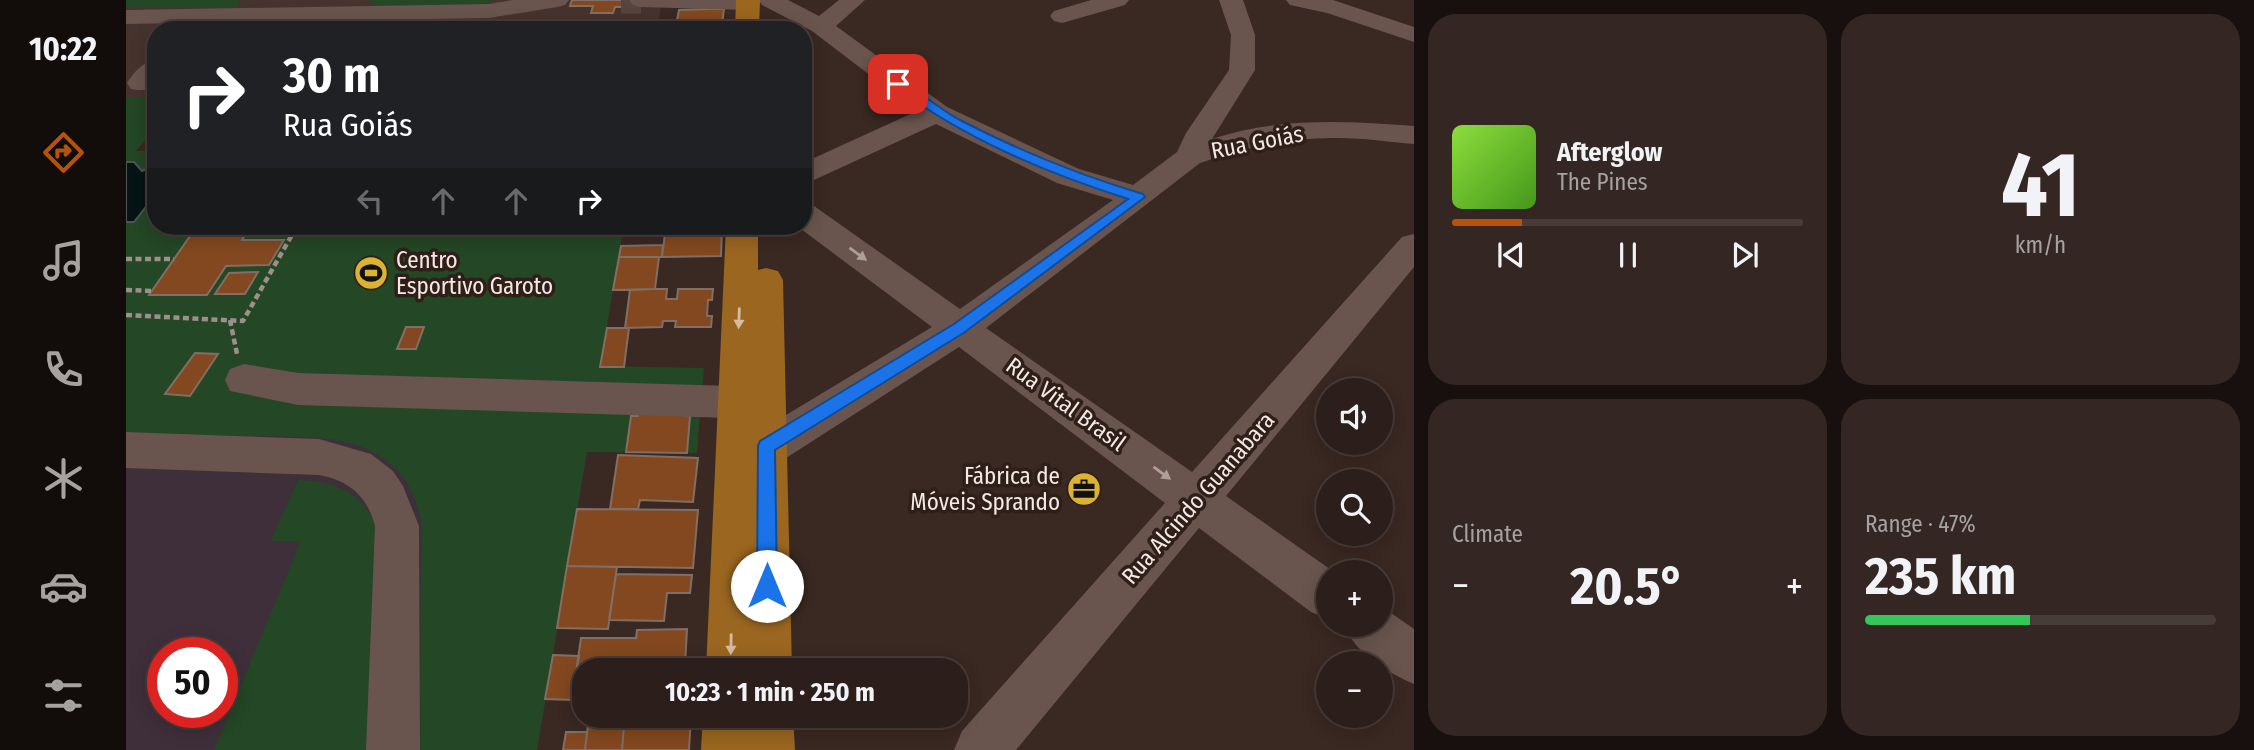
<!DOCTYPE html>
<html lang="en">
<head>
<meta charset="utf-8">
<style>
	body { margin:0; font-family:"Fira Sans Condensed",sans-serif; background:#342723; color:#f1f3f6; height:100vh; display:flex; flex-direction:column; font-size:26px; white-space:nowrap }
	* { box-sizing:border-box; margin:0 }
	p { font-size:23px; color:#a6a2a2 }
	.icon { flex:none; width:38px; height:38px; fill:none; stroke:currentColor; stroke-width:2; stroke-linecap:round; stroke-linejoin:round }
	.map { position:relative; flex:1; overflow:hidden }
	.panel { display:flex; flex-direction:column; gap:14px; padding:14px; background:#18100e; width:840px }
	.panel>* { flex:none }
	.top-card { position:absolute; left:21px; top:21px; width:665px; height:214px; border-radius:28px; box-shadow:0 4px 18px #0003,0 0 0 2px #483c39; background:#202124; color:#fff; overflow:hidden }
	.buttons { position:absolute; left:1190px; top:378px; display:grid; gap:14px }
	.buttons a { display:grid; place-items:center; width:77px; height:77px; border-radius:50%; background:#2c1e1a; box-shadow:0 4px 18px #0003,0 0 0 2px #483c39; font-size:35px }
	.speed { position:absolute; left:21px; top:637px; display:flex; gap:14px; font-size:35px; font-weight:700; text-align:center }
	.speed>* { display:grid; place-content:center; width:91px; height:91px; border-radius:50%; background:#2c1e1a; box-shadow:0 4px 18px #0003,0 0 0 2px #483c39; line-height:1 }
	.speed .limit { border:10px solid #d22; background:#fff; color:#111 }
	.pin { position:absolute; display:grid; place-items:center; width:60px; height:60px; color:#fff; margin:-30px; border-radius:14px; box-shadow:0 4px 10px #0006 }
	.me { position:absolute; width:77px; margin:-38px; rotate:0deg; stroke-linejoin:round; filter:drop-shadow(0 0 5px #0008) }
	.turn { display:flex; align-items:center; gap:24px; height:147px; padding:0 21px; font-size:32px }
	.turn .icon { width:91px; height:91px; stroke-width:2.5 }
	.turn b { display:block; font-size:49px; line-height:60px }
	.lanes { display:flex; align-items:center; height:66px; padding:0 21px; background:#0003; justify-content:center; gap:35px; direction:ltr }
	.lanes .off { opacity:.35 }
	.big { font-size:52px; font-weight:700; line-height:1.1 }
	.panel .widget { flex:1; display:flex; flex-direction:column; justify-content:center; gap:10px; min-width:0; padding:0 24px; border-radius:28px; background:#342723 }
	.panel .dial { align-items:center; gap:0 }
	.dial b { font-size:91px; line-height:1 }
	.song { display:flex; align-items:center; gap:21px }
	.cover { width:84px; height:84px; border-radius:10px; background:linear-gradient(135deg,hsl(90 70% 55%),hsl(100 70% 35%)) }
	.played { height:7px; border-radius:4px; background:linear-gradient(90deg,#b45309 20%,#483c39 20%) }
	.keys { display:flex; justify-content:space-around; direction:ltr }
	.heat { display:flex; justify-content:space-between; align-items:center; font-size:38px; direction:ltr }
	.charge { height:10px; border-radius:5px; background:linear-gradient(90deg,#34c759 47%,#483c39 0) }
	.panel .tiles { flex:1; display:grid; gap:14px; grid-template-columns:repeat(2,1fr) }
	.trip { position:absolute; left:446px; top:658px; width:396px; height:70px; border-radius:28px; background:#2c1e1a; box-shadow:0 4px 18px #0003,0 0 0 2px #483c39; font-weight:700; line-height:70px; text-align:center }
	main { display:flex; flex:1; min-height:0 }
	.tabs { display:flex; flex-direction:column; width:126px; justify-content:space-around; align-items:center; background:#120c0a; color:#a6a2a2 }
	.tabs .icon { width:49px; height:49px }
	.tabs .selected { color:#b45309 }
	.tabs b { font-size:32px; color:#f1f3f6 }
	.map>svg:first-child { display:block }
</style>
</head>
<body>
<main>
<nav class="tabs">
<b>10:22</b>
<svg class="icon selected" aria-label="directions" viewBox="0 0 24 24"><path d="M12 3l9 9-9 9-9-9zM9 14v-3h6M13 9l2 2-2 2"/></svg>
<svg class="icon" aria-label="music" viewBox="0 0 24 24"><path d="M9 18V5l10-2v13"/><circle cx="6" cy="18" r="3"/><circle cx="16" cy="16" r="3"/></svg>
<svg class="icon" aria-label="phone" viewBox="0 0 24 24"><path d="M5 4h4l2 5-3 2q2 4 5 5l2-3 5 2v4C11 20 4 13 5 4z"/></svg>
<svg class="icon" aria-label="climate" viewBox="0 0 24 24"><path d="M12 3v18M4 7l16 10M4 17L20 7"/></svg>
<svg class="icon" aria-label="car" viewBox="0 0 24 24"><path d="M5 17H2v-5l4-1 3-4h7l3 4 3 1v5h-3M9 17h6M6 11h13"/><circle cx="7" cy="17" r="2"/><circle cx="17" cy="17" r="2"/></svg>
<svg class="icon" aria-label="filters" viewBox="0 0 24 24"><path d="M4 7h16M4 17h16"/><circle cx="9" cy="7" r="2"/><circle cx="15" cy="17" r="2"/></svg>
</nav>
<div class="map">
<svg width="1288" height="750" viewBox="0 0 1288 750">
	<rect width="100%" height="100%" fill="#3a2822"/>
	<path fill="#47332e" d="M0 0H515L514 7H535L531 30H30V98H0Z"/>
	<path fill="#3f2f3a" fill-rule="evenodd" d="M0 418 463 436 411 750H0ZM37 653H96V712H37Z"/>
	<path fill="#244725" d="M0 0H115L109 7H0Z
		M243 0H368L356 5 251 6Z
		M0 98H30V128L10 151H30V226H498L474 366 578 368 571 453 461 452 411 750H294L295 521C290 496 280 474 258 459 220 431 162 438 118 436 78 435 39 434 0 432Z
		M172 480C210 481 237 493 252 529L248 750H88L175 541H145Z"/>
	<path fill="#061415" stroke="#4e5453" stroke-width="2" d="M0 162H8L16 171 30 165V194L8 222H0Z"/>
	<path fill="#834820" stroke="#816f65" stroke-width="2" d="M446 0H515L513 7H489L487 13H465L467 6H444Z
		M583 9H598L596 25 562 22V25H550L553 10Z
		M71 226H125L116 240H158L143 265 100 266 81 295H23Z
		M133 226H160L155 233H128Z
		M540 226H596L595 256 536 257Z
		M537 245 536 257H493L495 246Z
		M493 257H533L529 289 487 290Z
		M132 272 119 294H89L103 273Z
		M529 289H541L540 299H551L552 289H587L586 300H582L581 316H586L585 327H549L550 321H537L536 327 499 328 504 290Z
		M280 327H298L290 349H271Z
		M481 328H503L498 367H474Z
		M69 353 92 354 64 396 39 394Z
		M513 408 564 416 561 453 500 452 505 416H512Z
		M492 455 572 458 567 502 514 500 512 509H484Z
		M451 509 572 510 567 568 441 566Z
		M441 566 491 567 482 629 431 628Z
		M490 574 566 575 564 593H541L538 621 483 620Z
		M561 629 559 665 536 666V670H458V693H447L455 638H510L511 630Z
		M427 655 453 656 447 700 419 699Z
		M463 716H499L496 750H459Z
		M499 716H565L563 750H496Z
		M440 732H461L459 750H437Z"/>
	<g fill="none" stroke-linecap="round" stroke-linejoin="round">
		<path stroke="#56453f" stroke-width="27" stroke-dasharray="27 13" stroke-linecap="butt" d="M495 0H515"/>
		<path stroke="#9e8f8a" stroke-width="4.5" stroke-dasharray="6 3.5" stroke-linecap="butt" d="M0 259H48
			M0 290 26 291
			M0 315 117 321 171 226
			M104 320 111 354"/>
		<path fill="#69554e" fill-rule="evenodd" d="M387 0H443L439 5 431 7 363 18 0 24V10L363 4Z
			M503 0H631L633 3 629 8 621 10 515 7 507 5Z
			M632 0H662L693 16 713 0H739L710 26 821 107 953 169 1007 185 1051 152 1060 133 1103 70 1105 35 1093 0H1117L1129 35V70L1086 139C1152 117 1220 121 1288 126V144C1263 142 1237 138 1212 138 1164 137 1118 148 1074 163L860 328 1066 472 1276 237 1288 234V267L1100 496 1208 572H1202V619L1185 612 1073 528 890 750H828L836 731 1039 503 833 347 632 476 617 481 602 476 596 463 602 450 806 327 671 226H677V203L688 206 834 309 987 200 931 183 810 124 677 185V163L791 111 686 31 636 5Z
			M965 0H1003L999 5 936 23 928 21 924 16 928 11Z
			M1160 0H1207L1288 27V42L1201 13 1164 5Z
			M30 59V82C22 91 16 91 5 89L1 83C8 72 17 62 30 59Z
			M118 364 172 373 640 387 654 391 660 403 654 415 640 419 172 405 104 391 99 380 104 369Z
			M0 432 193 439 245 454 267 471 277 486 293 526 294 750H240L249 526C241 496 224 481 193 475L0 468Z
			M1255 606 1288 629V684C1262 673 1228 652 1218 625H1255Z"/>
		<path fill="#9a6620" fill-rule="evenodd" d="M610 0H634L633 30H609Z
			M600 226H632V270L640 268 652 271 657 280 666 670H580Z
			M577 716H667L669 750H575Z"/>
	</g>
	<defs><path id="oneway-solid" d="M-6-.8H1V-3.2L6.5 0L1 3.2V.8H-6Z" transform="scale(1.75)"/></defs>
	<g fill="#af9f9a">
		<use href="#oneway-solid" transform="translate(732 254) rotate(36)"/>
		<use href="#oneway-solid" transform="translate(1036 473) rotate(36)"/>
	</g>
	<g fill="#d5bba0">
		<use href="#oneway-solid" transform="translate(613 318) rotate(92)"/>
		<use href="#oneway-solid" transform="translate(605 644) rotate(91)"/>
	</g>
	<path fill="#1a73e8" stroke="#114b97" stroke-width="2" d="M772 81C791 88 815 111 836 121 896 152 953 175 1017 194L1019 197 839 332 649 450 651 586 648 593 641 596 634 593 631 586 632 446 634 441 828 324 1002 199C918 172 839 139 768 86L767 84Z"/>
	<defs>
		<g id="stadium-disc" transform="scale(1.75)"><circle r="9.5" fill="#dcb233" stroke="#2f1f19"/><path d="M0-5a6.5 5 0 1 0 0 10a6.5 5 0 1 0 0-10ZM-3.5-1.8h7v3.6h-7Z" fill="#111"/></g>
		<g id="office-disc" transform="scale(1.75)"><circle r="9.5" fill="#dcb233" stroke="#2f1f19"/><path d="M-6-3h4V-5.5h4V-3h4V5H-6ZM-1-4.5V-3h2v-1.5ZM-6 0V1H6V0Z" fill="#111"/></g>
	</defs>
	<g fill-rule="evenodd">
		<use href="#stadium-disc" x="245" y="273"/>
		<use href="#office-disc" x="958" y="489"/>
	</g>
	<g text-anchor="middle" stroke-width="7" stroke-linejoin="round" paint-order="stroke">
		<g font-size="23" fill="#f5e9e5" stroke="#2f1f19">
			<text transform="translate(1131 142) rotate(-11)" y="8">Rua Goiás</text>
			<text transform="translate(940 404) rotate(36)" y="8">Rua Vital Brasil</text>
			<text transform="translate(1072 498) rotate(-49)" y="8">Rua Alcindo Guanabara</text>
		</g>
		<g font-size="23" fill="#f5e9e5" stroke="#2f1f19" text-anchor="start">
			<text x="270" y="268">Centro<tspan x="270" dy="26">Esportivo Garoto</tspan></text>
			<text x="934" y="484" text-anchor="end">Fábrica de<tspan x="934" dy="26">Móveis Sprando</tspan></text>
		</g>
	</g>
</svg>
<div class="buttons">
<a><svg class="icon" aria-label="sound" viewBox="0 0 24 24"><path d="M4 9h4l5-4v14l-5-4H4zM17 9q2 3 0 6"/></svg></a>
<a><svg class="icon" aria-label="search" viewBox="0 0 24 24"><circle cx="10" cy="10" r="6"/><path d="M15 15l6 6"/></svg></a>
<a>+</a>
<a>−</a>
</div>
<div class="speed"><div class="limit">50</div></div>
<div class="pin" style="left:772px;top:84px;background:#d93025"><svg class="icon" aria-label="arrive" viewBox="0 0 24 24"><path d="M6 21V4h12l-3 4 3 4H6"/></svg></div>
<svg class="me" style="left:641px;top:586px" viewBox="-20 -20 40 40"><circle r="19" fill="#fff"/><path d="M0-13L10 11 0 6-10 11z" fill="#1a73e8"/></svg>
<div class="trip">10:23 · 1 min · 250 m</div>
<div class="top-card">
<div class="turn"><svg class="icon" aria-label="right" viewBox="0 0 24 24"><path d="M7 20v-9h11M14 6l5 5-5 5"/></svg><div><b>30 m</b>Rua Goiás</div></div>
<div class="lanes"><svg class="icon off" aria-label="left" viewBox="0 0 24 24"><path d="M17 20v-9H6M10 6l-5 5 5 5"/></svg><svg class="icon off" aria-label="ahead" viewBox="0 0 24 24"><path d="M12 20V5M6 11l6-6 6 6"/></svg><svg class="icon off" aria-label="ahead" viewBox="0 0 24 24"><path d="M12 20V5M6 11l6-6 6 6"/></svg><svg class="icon" aria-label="right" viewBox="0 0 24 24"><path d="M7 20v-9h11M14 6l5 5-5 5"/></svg></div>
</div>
</div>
<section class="panel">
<div class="tiles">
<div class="widget">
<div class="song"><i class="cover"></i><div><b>Afterglow</b><p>The Pines</p></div></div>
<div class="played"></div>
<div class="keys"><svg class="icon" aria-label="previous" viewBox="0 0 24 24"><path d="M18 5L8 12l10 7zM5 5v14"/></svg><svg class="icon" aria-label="pause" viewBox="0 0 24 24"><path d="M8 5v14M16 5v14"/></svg><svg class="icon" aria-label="next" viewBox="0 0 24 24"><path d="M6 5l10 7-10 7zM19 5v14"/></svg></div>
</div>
<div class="widget dial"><b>41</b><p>km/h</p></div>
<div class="widget"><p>Climate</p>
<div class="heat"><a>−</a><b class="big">20.5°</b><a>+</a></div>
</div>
<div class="widget"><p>Range · 47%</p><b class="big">235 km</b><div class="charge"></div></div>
</div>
</section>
</main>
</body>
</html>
